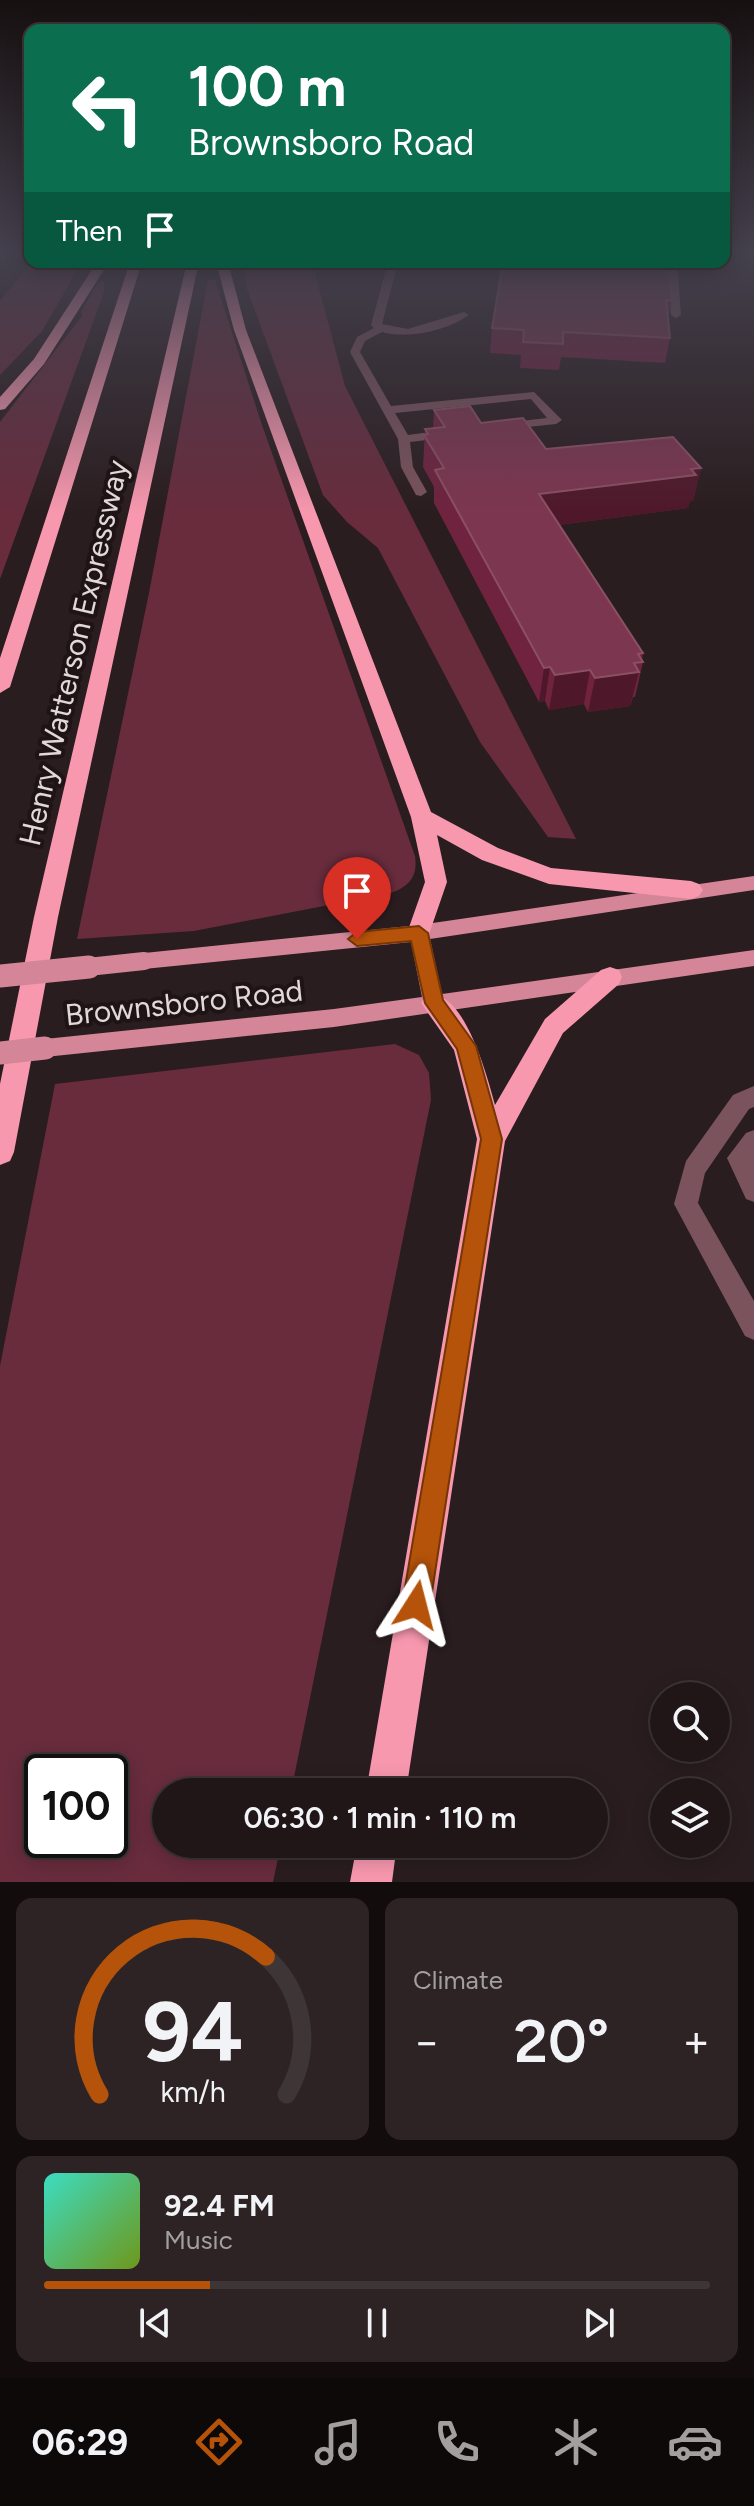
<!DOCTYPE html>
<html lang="en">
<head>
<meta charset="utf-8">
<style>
	body { margin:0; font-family:Figtree,sans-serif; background:#2d2324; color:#f1f3f6; height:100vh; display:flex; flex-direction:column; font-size:30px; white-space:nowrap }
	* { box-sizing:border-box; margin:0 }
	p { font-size:26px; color:#a29fa1 }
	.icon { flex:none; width:44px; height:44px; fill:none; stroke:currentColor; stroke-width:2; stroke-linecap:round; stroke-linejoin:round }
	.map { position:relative; height:1882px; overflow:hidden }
	.panel { display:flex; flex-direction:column; gap:16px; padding:16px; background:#120c0d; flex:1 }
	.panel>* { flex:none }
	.top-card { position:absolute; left:24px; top:24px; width:706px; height:244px; border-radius:16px; box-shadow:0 4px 20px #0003,0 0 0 2px #3d3536; background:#0b6e4f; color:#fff; overflow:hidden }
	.buttons { position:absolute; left:650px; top:1682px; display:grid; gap:16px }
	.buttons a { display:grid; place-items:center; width:80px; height:80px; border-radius:50%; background:#201617; box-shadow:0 4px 20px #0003,0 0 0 2px #3d3536; font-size:40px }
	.speed { position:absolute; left:24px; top:1754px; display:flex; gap:16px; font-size:40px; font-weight:700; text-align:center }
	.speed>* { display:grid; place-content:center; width:104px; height:104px; border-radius:50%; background:#201617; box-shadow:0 4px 20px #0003,0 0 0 2px #3d3536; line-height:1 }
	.speed .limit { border:4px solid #111; border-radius:12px; background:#fff; color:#111 }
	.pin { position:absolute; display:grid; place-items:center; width:68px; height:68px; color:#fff; margin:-82px -34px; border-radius:50% 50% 50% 0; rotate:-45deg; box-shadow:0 0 8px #0007 }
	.pin .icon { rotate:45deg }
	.me { position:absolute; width:88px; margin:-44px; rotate:9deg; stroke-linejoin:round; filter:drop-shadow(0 0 6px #0008) }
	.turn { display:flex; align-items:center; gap:28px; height:168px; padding:0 32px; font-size:36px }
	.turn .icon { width:104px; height:104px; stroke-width:2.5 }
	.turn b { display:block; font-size:56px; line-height:68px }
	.then { display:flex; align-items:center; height:76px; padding:0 32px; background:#0003; gap:16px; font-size:30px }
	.big { font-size:60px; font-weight:600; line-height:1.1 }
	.panel .tile { flex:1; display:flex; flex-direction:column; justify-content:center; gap:12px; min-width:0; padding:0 28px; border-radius:16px; background:#2d2324 }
	.panel .dial { align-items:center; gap:0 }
	.dial svg { height:208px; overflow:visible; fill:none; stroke:#3d3536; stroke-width:7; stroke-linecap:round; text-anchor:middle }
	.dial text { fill:#f1f3f6; stroke:none }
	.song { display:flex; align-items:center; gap:24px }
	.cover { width:96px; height:96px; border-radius:12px; background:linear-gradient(135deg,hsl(170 70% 55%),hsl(80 70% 35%)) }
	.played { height:8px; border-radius:4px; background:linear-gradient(90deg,#b45309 25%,#3d3536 25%) }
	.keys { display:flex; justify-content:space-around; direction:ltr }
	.heat { display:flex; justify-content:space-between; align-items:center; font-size:44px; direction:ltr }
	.panel .tiles { flex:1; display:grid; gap:16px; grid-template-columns:1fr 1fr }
	.tile:last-child { grid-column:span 2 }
	.trip { position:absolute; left:152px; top:1778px; width:456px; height:80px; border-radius:40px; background:#201617; box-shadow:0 4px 20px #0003,0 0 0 2px #3d3536; font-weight:600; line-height:80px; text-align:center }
	.menu { display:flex; height:128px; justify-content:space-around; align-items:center; background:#0d0909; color:#a29fa1 }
	.menu .icon { width:56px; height:56px }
	.menu .current { color:#b45309 }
	.menu b { font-size:36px; color:#f1f3f6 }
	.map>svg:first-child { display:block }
</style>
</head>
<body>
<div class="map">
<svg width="754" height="1882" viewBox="0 0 754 1882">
	<rect width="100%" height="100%" fill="#2a1d1f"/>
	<path fill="#682c3d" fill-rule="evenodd" d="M31 262H82L42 331 0 375V301Z
		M242 262H312L345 386 576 839 548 837 480 742 378 548 347 522 323 495 247 289Z
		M208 280H215L262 425 415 856C418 876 410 886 391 893L194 931 77 939 149 593Z
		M104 281V292L0 579V422L82 316 81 312 97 284Z
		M395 1044 419 1055 429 1073 431 1100 291 1792H166V1844H281L273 1882H0V1366L55 1084ZM42 1772H110V1840H42Z"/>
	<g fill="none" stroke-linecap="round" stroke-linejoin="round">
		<path fill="#7a535c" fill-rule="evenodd" d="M388 262H398L382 324 408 329 464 312 469 315C446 331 409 339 382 332L365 341 360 352 391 406 534 392 562 420 556 424 499 430V424L503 423 547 418 531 399 395 413 408 435 452 429 458 433 452 437 410 442 413 467 427 492 421 496 416 495 401 467 398 439 350 352 357 337 374 328 371 325Z
			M667 262H677L681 315 676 318 671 315Z
			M754 1086V1107L749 1109 705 1173 698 1203 754 1301V1340L745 1336 674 1204 686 1161 733 1095Z
			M754 1130V1202L746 1199 727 1158 746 1133Z"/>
		<path fill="#d48597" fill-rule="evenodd" d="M754 876V890L430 939 442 994 754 950V966L334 1027 45 1057 37 1054 34 1048 37 1042 45 1039 334 1009 422 997 411 942 144 969 137 967 134 961 137 955 144 953 419 925Z"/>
		<path fill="#f898af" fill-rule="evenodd" d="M97 262H109L44 364 5 409 0 410V397L34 359Z
			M130 262H142L10 687 0 693V658Z
			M187 262H199L58 917 14 1152 10 1161 0 1165V1084L34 917Z
			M216 262H228L246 330 431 812 498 848 551 868 691 881 699 884 703 890 699 896 691 899 549 884 482 860 437 835 447 882 427 940 419 942 411 940 407 933 425 882 411 817 234 330Z
			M610 967 619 970 622 977 619 984 563 1033 505 1141 406 1792H366L477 1139 454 1050 421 1003 425 996C463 983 488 1079 495 1105L545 1019 601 970Z
			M357 1844H397L392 1882H350Z"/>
		<path stroke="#d48597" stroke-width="18" d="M69 969 144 961"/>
		<path stroke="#d48597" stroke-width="23" d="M0 976 89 967
			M0 1053 45 1048"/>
	</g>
	<path fill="#70233e" d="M503 262 672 301 668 319 670 338 665 363 561 357 559 370 520 368 521 355 490 353 492 328Z
		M434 410 481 423 546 449 701 468 693 501H690L688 508 559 525 643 653 642 660 643 662 635 697H633L630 706 588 712 584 704 549 710 545 701 539 702 434 503V487L423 467 425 429 433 428Z"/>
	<path fill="#4f182a" d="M701 468 693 501H690L688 508 535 528 539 494Z
		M550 667 545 701 539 702 544 668Z
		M590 670 584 704 549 710 555 675Z
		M639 672 630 706 588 712 595 678Z"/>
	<path fill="#7d364f" stroke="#8c5064" stroke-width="2" d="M503 262H668L672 301 666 300 670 338 563 332V344L523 342 524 330 492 328Z
		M470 406 481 423 523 418 546 449 673 437 701 468 691 469 696 475 539 494 643 653 638 654 643 662 634 663 639 672 595 678 590 670 555 675 550 667 544 668 435 470 444 468 424 435 428 434 425 429 445 427 434 410Z"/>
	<linearGradient id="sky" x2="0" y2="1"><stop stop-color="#171011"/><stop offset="0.49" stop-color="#44404d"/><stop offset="1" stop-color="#44404d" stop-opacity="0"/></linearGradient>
	<rect width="754" height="514" fill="url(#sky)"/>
	<path fill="#b45309" stroke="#753606" stroke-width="2" d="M419 926 428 933 443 1000 476 1046 502 1139 430 1605 426 1615 416 1619 406 1615 402 1605 481 1139 457 1049 425 1003 411 941 357 946 348 939 357 932Z"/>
	<g text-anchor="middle" stroke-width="8" stroke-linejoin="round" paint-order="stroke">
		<g font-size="30" fill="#e1d8da" stroke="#201316">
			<text transform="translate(74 653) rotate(-77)" y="10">Henry Watterson Expressway</text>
			<text transform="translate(184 1003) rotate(-6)" y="10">Brownsboro Road</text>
		</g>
	</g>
</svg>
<div class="buttons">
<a><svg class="icon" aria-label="search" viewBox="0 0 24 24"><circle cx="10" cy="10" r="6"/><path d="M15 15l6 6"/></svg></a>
<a><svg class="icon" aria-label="layers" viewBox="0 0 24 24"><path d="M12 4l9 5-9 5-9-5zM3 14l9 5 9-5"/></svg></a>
</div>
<div class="speed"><div class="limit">100</div></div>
<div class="pin" style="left:357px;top:939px;background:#d93025"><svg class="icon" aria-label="arrive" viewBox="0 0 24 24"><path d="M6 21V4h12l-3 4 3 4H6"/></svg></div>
<svg class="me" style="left:416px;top:1605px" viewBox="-20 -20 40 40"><path d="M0-17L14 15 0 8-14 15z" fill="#b45309" stroke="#fff" stroke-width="4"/></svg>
<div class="trip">06:30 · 1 min · 110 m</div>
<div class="top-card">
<div class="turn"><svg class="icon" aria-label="left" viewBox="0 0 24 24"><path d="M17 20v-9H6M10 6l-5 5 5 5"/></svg><div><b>100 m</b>Brownsboro Road</div></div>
<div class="then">Then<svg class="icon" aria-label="arrive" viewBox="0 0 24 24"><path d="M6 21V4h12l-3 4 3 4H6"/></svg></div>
</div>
</div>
<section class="panel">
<div class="tiles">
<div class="tile dial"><svg viewBox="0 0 100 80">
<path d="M14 69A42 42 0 1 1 86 69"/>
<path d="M14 69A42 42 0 0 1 78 16" stroke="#b45309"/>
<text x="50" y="56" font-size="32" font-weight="700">94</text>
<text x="50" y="72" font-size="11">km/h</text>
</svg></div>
<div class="tile"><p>Climate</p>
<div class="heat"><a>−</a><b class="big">20°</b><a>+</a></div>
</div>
<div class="tile">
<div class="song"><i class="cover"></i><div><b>92.4 FM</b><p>Music</p></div></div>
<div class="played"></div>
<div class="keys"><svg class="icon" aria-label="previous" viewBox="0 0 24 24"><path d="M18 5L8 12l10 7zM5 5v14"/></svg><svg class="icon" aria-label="pause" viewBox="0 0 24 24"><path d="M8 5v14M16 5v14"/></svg><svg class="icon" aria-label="next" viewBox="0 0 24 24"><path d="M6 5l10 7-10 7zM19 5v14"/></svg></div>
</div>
</div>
</section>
<nav class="menu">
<b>06:29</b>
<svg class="icon current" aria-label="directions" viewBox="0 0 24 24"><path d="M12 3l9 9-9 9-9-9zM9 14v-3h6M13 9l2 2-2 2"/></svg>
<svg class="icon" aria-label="music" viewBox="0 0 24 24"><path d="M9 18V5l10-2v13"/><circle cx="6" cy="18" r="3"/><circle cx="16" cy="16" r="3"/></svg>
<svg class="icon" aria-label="phone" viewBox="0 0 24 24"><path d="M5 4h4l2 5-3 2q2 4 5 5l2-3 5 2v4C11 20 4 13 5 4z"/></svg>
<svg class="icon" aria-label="climate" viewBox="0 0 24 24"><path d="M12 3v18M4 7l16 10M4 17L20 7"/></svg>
<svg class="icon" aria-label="car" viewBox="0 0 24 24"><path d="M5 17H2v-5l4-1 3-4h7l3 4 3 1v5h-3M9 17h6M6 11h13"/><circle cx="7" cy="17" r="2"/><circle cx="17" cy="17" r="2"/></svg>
</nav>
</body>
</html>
